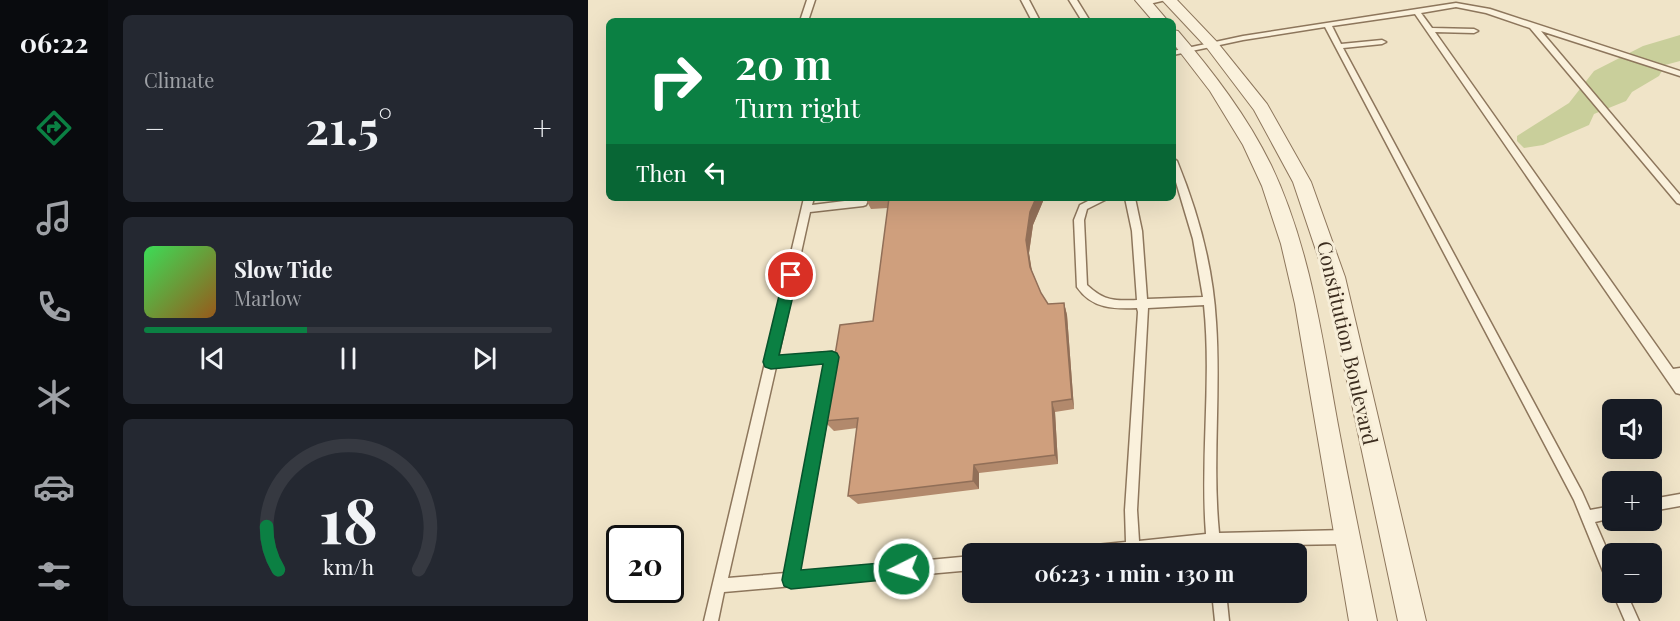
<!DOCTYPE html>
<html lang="en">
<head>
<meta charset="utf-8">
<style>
	body { margin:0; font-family:"Playfair Display",serif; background:#242831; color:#f1f3f6; height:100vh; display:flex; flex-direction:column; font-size:22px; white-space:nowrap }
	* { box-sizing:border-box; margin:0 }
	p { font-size:20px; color:#9ea1a6 }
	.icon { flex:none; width:33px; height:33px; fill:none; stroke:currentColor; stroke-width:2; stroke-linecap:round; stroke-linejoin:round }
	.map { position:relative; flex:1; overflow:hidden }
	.drawer { display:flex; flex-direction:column; gap:15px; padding:15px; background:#0d0f14; width:480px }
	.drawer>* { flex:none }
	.top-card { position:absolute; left:18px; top:18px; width:570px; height:183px; border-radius:9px; box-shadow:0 6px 24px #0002; background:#0b8043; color:#fff; overflow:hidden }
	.fabs { position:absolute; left:1014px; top:399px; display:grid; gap:12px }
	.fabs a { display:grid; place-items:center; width:60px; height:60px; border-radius:9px; background:#171b24; box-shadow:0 6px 24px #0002; font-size:30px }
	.speed { position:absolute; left:18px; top:525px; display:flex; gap:12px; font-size:30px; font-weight:700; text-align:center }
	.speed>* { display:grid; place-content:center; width:78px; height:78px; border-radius:50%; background:#171b24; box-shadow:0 6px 24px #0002; line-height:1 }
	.speed .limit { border:3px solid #111; border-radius:9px; background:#fff; color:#111 }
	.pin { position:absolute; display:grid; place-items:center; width:51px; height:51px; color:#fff; margin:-26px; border:3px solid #fff; border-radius:50%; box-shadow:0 2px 6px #0007 }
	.me { position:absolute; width:66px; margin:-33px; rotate:265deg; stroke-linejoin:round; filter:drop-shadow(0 0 4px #0008) }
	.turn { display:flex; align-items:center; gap:21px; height:126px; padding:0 30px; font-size:27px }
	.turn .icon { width:78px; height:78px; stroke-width:2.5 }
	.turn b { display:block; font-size:42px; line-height:51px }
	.then { display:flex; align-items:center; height:57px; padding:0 30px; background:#0003; gap:12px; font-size:22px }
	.big { font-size:45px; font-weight:700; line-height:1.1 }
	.drawer .card { flex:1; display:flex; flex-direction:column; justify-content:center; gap:9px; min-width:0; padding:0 21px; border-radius:9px; background:#242831 }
	.drawer .dial { align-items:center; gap:0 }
	.dial svg { height:156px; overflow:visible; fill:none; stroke:#363941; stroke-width:7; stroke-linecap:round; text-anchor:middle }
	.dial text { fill:#f1f3f6; stroke:none }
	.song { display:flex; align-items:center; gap:18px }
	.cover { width:72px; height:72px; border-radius:9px; background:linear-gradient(135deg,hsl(130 70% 55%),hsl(30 70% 35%)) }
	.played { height:6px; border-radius:3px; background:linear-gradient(90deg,#0b8043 40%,#363941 40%) }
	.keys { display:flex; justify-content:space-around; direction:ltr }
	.heat { display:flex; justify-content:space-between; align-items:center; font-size:33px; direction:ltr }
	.trip { position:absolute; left:374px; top:543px; width:345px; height:60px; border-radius:9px; background:#171b24; box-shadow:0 6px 24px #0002; font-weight:700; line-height:60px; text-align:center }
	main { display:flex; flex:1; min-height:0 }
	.menu { display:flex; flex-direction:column; width:108px; justify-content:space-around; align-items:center; background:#090b0e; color:#9ea1a6 }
	.menu .icon { width:42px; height:42px }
	.menu .active { color:#0b8043 }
	.menu b { font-size:27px; color:#f1f3f6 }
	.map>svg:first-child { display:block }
</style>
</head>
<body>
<main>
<nav class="menu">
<b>06:22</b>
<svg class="icon active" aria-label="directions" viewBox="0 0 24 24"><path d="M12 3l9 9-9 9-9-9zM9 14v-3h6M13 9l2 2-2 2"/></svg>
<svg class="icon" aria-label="music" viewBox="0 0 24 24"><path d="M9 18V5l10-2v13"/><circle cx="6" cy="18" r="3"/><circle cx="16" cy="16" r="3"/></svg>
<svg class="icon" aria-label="phone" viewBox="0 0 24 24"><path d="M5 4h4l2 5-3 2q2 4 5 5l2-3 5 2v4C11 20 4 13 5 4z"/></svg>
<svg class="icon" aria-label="climate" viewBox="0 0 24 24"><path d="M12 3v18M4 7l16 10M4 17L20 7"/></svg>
<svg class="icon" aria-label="car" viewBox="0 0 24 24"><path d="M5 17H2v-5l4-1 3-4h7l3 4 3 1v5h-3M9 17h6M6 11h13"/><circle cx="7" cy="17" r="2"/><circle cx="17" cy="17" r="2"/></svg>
<svg class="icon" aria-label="filters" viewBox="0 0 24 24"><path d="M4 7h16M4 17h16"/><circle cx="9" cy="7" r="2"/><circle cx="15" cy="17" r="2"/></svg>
</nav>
<section class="drawer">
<div class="card"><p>Climate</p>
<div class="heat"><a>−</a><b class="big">21.5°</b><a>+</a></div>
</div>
<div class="card">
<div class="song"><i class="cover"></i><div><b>Slow Tide</b><p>Marlow</p></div></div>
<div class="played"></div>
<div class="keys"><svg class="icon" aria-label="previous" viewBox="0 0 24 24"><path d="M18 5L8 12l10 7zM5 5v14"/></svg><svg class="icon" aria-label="pause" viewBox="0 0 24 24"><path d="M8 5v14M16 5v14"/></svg><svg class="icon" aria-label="next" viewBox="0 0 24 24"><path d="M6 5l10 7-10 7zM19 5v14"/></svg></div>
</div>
<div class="card dial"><svg viewBox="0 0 100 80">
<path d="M14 69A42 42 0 1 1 86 69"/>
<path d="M14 69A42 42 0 0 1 8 47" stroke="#0b8043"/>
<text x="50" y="56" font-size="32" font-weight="700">18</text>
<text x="50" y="72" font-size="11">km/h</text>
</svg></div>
</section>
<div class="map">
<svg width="1092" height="621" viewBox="0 0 1092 621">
	<rect width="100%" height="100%" fill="#f0e4c8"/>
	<path fill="#c9cf9b" d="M1092 35V61L1077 65 1071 76 1044 92 1038 101 1006 114 1001 125 955 145 936 148 929 141V136L981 103 1006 71 1055 46Z"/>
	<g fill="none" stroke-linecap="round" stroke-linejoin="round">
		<g stroke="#8d765c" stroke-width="3">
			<path id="lane" d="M219 0H227L220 21H212Z
				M433 0H441L452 21H444Z
				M481 0H489L502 21H494Z
				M562 0H578L557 5 553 3Z
				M868 3 902 9 1092 71V76L953 31 1092 195V204L1089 203 942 28 898 13 868 7 833 13 844 28 886 29 890 31 886 33 847 32 1085 369 1092 368V394L1088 393 827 14 744 26 753 44 794 40 798 42 794 44 755 48 994 492 1002 510 1024 506V518L1007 522 1024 561V583L1019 581 986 500 737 27 655 40 585 55V51L655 36Z
				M585 158 589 161C610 212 625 267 628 322 633 392 624 463 631 533L759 530 764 532 766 537 764 542 759 544 632 546 633 554H619V547L557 554H482L483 549 488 547 538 542 537 510 550 312 549 308C526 309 504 309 489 287L486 220 492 205 506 198H519L517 200 499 209 496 220 499 285C516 301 526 301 549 300L544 231 537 198H547L554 231 559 299 615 297 605 239 585 172ZM616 305C624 381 612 458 618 534L551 541 549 510 560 308Z
				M216 198H226L224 205 281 198 278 205 275 206 222 212 190 357 244 352 248 354 250 357 211 572 384 556V570L136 592 130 621H116ZM237 362 198 573 140 578 188 367Z
				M1092 494V506L1064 511V499Z
				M1024 591 1038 592 1051 621H1037Z
				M624 592H638L641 621H627Z"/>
		</g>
		<g stroke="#8d765c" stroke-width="2">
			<path id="street" d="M547 0H562L580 21H565Z
				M574 0H589L629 42 679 104 723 182 757 277 838 621H810L737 277 705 182 666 110 619 48Z
				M585 30 590 31C626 73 659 116 683 165 722 247 734 337 750 425 762 490 776 556 789 621H761L707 304 693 244 674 186 655 145 622 91 585 43Z"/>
		</g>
		<use href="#lane" fill="#faf1dc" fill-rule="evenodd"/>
		<use href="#street" fill="#faf1dc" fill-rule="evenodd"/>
	</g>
	<path fill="#b2896c" d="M277 198H467L456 199 445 225 441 253 444 271 453 293 460 304 476 303 479 315 486 409 467 412 470 464 391 473V489L270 504 260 496 269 428 246 431 236 421 285 321 300 208 283 209Z"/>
	<path fill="#916f58" d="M448 198H456V199L445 225 441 253 445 279 442 267 438 240 442 212Z
		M476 303 479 315 486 409 484 399Z
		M464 402 467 412 470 464 467 455Z
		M386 465 391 473V489L385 481Z"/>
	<path fill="#cf9f7d" stroke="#916f58" stroke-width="1.5" d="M301 198H448L442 212 438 240 442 267 453 293 460 304 476 303 484 399 464 402 467 455 386 465 385 481 260 496 270 418 236 421 252 325 285 321Z"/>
	<path fill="#0b8043" stroke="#07532c" stroke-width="1.5" d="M203 269 210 275 191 355 244 351 249 353 251 357 213 570 316 561 322 563 325 569 322 576 316 578 203 589 196 586 194 580 235 364 183 369 177 367 175 362 196 275Z"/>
	<g text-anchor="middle" stroke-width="6" stroke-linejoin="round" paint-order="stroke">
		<g font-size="20" fill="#3d2e20" stroke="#f7eed8">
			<text transform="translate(759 343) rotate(77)" y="7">Constitution Boulevard</text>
		</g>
	</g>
</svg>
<div class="fabs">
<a><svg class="icon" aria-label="sound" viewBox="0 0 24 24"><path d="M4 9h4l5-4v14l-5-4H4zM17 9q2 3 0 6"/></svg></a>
<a>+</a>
<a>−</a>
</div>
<div class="speed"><div class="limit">20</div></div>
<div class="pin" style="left:203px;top:275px;background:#d93025"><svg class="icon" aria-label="arrive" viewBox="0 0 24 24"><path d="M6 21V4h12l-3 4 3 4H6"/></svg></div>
<svg class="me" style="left:316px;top:569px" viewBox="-20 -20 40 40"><circle r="17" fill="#0b8043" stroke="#fff" stroke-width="3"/><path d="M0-11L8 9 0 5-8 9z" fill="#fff"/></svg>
<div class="trip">06:23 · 1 min · 130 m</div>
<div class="top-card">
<div class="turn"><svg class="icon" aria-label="right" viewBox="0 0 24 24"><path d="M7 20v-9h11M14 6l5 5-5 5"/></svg><div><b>20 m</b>Turn right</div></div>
<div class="then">Then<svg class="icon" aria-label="left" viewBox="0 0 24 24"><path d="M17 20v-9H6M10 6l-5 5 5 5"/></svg></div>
</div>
</div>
</main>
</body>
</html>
